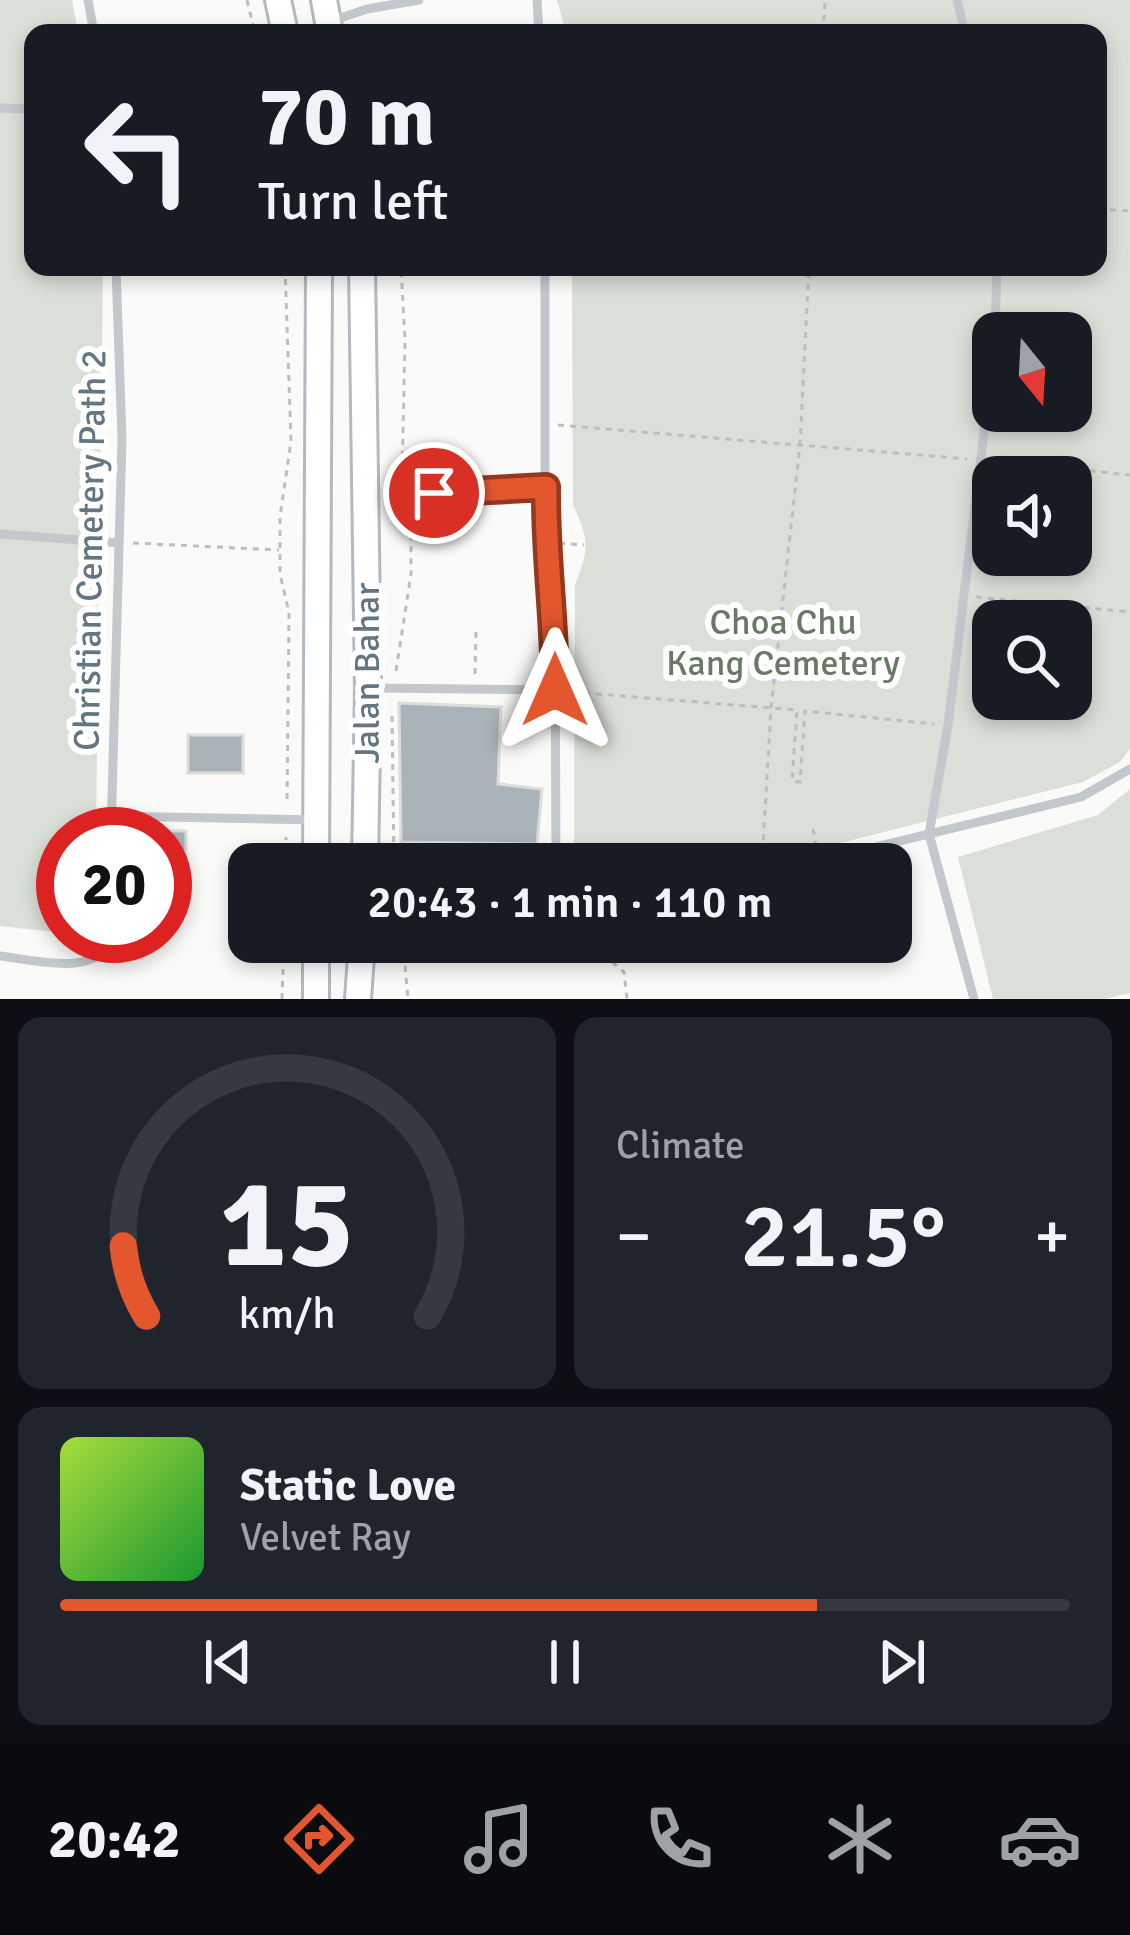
<!DOCTYPE html>
<html lang="en">
<head>
<meta charset="utf-8">
<style>
	body { margin:0; font-family:Signika,sans-serif; background:#20242c; color:#f1f3f6; height:100vh; display:flex; flex-direction:column; font-size:45px; white-space:nowrap }
	* { box-sizing:border-box; margin:0 }
	p { font-size:39px; color:#9ea1a6 }
	.icon { flex:none; width:66px; height:66px; fill:none; stroke:currentColor; stroke-width:2; stroke-linecap:round; stroke-linejoin:round }
	.map { position:relative; height:999px; overflow:hidden }
	.panel { display:flex; flex-direction:column; gap:18px; padding:18px; background:#0d0f14; flex:1 }
	.panel>* { flex:none }
	.guide { position:absolute; left:24px; top:24px; width:1083px; height:252px; border-radius:24px; box-shadow:0 6px 18px #0003; background:#171b24; color:#f1f3f6; overflow:hidden }
	.needle { width:78px; rotate:162deg }
	.fabs { position:absolute; left:972px; top:312px; display:grid; gap:24px }
	.fabs a { display:grid; place-items:center; width:120px; height:120px; border-radius:24px; background:#171b24; box-shadow:0 6px 18px #0003; font-size:60px }
	.speed { position:absolute; left:36px; top:807px; display:flex; gap:24px; font-size:60px; font-weight:700; text-align:center }
	.speed>* { display:grid; place-content:center; width:156px; height:156px; border-radius:50%; background:#171b24; box-shadow:0 6px 18px #0003; line-height:1 }
	.speed .limit { border:18px solid #d22; background:#fff; color:#111 }
	.pin { position:absolute; display:grid; place-items:center; width:102px; height:102px; color:#fff; margin:-51px; border:6px solid #fff; border-radius:50%; box-shadow:0 3px 12px #0007 }
	.me { position:absolute; width:132px; margin:-66px; rotate:0deg; stroke-linejoin:round; filter:drop-shadow(0 0 9px #0008) }
	.turn { display:flex; align-items:center; gap:42px; height:252px; padding:0 36px; font-size:54px }
	.turn .icon { width:156px; height:156px; stroke-width:2.5 }
	.turn b { display:block; font-size:84px; line-height:102px }
	.big { font-size:90px; font-weight:600; line-height:1.1 }
	.panel .tile { flex:1; display:flex; flex-direction:column; justify-content:center; gap:18px; min-width:0; padding:0 42px; border-radius:24px; background:#20242c }
	.panel .dial { align-items:center; gap:0 }
	.dial svg { height:312px; overflow:visible; fill:none; stroke:#363941; stroke-width:7; stroke-linecap:round; text-anchor:middle }
	.dial text { fill:#f1f3f6; stroke:none }
	.song { display:flex; align-items:center; gap:36px }
	.cover { width:144px; height:144px; border-radius:18px; background:linear-gradient(135deg,hsl(80 70% 55%),hsl(130 70% 35%)) }
	.played { height:12px; border-radius:6px; background:linear-gradient(90deg,#e4572e 75%,#363941 75%) }
	.keys { display:flex; justify-content:space-around; direction:ltr }
	.heat { display:flex; justify-content:space-between; align-items:center; font-size:66px; direction:ltr }
	.panel .tiles { flex:1; display:grid; gap:18px; grid-template-columns:1fr 1fr }
	.tile:last-child { grid-column:span 2 }
	.trip { position:absolute; left:228px; top:843px; width:684px; height:120px; border-radius:24px; background:#171b24; box-shadow:0 6px 18px #0003; font-weight:600; line-height:120px; text-align:center }
	.dock { display:flex; height:192px; justify-content:space-around; align-items:center; background:#090b0e; color:#9ea1a6 }
	.dock .icon { width:84px; height:84px }
	.dock .current { color:#e4572e }
	.dock b { font-size:54px; color:#f1f3f6 }
	.map>svg:first-child { display:block }
</style>
</head>
<body>
<div class="map">
<svg width="1130" height="999" viewBox="0 0 1130 999">
	<rect width="100%" height="100%" fill="#fafaf8"/>
	<path fill="#dadfd7" fill-rule="evenodd" d="M0 0H72L78 33H33V267H103L96 834H63V933L0 926Z
		M557 0H1130V749L1120 762 1083 782 757 864H574L575 585C589 548 590 542 573 505L572 267H1098V33H566ZM993 333H1071V411H993ZM993 477H1071V555H993ZM993 621H1071V699H993Z
		M1130 789V993L1105 999H993L958 857 1098 815Z"/>
	<path fill="#aab3b9" stroke="#dcdcda" stroke-width="3" d="M399 703 501 707 498 784 542 789 537 844 401 842Z
		M188 735H243V773H188Z
		M139 831H186V880H165V834Z
		M499 856 542 857V864H498Z"/>
	<g fill="none" stroke-linecap="round" stroke-linejoin="round">
		<g stroke="#b3babf" stroke-width="30">
			<path id="secondary" d="M278 0 285 33
				M324 0 330 33
				M362 267 368 688 365 864
				M316 864 319 267
				M316 942V999
				M358 999 362 942"/>
		</g>
		<path stroke="#bbbfc2" stroke-width="3" stroke-dasharray="6 6" stroke-linecap="butt" d="M247 0 255 33
			M823 33 825 0
			M1098 209 1130 211
			M285 267 291 441 280 517V574L289 613 287 803
			M558 425 967 459
			M994 461 1130 475
			M133 543 279 550
			M559 543 584 545
			M976 597 1130 612
			M396 671 411 574V538L402 481 405 340 401 267
			M475 674 476 630
			M572 692 797 710 792 781 800 782 805 711 934 724
			M392 716 394 864
			M813 829 816 845
			M717 845 718 864
			M394 857 431 848 535 851
			M286 864V837
			M762 864 771 708 800 445 809 267
			M403 942 408 999
			M601 942 605 956 624 972 627 999
			M282 999 284 942"/>
		<path stroke="#c3c8cc" stroke-width="9" d="M88 0 94 33
			M537 0 539 33
			M957 0 965 33
			M328 22 367 9 419 0
			M0 108 33 109
			M545 267V542L555 624 556 864
			M995 333 997 267
			M434 493 546 487
			M0 534 119 543
			M373 688 555 690
			M112 816 316 820
			M111 834 122 439 116 267
			M805 864 1081 797 1130 769
			M749 942 750 943
			M0 956C30 959 103 980 108 936
			M974 999 929 834 948 725 993 360"/>
		<use href="#secondary" stroke="#fff" stroke-width="24"/>
	</g>
	<g fill="none" stroke-linecap="round" stroke-linejoin="round">
		<g stroke="#94391e" stroke-width="30">
			<path id="route" d="M434 493 546 487C545 555 555 622 555 690"/>
		</g>
		<use href="#route" stroke="#e4572e" stroke-width="21"/>
	</g>
	<g text-anchor="middle" stroke-width="12" stroke-linejoin="round" paint-order="stroke">
		<g font-size="36" fill="#657683" stroke="#fff">
			<text transform="translate(89 550) rotate(-89)" y="13">Christian Cemetery Path 2</text>
			<text transform="translate(366 673) rotate(-90)" y="13">Jalan Bahar</text>
		</g>
		<g font-size="36" fill="#687a64" stroke="#fff">
			<text x="783" y="634">Choa Chu<tspan x="783" dy="41">Kang Cemetery</tspan></text>
		</g>
	</g>
</svg>
<div class="fabs">
<a><svg class="needle" viewBox="-14 -14 28 28"><path d="M0-13l5 13h-10z" fill="#e53935"/><path d="M0 13l5-13h-10z" fill="#9ea1a6"/></svg></a>
<a><svg class="icon" aria-label="sound" viewBox="0 0 24 24"><path d="M4 9h4l5-4v14l-5-4H4zM17 9q2 3 0 6"/></svg></a>
<a><svg class="icon" aria-label="search" viewBox="0 0 24 24"><circle cx="10" cy="10" r="6"/><path d="M15 15l6 6"/></svg></a>
</div>
<div class="speed"><div class="limit">20</div></div>
<div class="pin" style="left:434px;top:493px;background:#d93025"><svg class="icon" aria-label="arrive" viewBox="0 0 24 24"><path d="M6 21V4h12l-3 4 3 4H6"/></svg></div>
<svg class="me" style="left:555px;top:690px" viewBox="-20 -20 40 40"><path d="M0-17L14 15 0 8-14 15z" fill="#e4572e" stroke="#fff" stroke-width="4"/></svg>
<div class="trip">20:43 · 1 min · 110 m</div>
<div class="guide">
<div class="turn"><svg class="icon" aria-label="left" viewBox="0 0 24 24"><path d="M17 20v-9H6M10 6l-5 5 5 5"/></svg><div><b>70 m</b>Turn left</div></div>
</div>
</div>
<section class="panel">
<div class="tiles">
<div class="tile dial"><svg viewBox="0 0 100 80">
<path d="M14 69A42 42 0 1 1 86 69"/>
<path d="M14 69A42 42 0 0 1 8 51" stroke="#e4572e"/>
<text x="50" y="56" font-size="32" font-weight="700">15</text>
<text x="50" y="72" font-size="11">km/h</text>
</svg></div>
<div class="tile"><p>Climate</p>
<div class="heat"><a>−</a><b class="big">21.5°</b><a>+</a></div>
</div>
<div class="tile">
<div class="song"><i class="cover"></i><div><b>Static Love</b><p>Velvet Ray</p></div></div>
<div class="played"></div>
<div class="keys"><svg class="icon" aria-label="previous" viewBox="0 0 24 24"><path d="M18 5L8 12l10 7zM5 5v14"/></svg><svg class="icon" aria-label="pause" viewBox="0 0 24 24"><path d="M8 5v14M16 5v14"/></svg><svg class="icon" aria-label="next" viewBox="0 0 24 24"><path d="M6 5l10 7-10 7zM19 5v14"/></svg></div>
</div>
</div>
</section>
<nav class="dock">
<b>20:42</b>
<svg class="icon current" aria-label="directions" viewBox="0 0 24 24"><path d="M12 3l9 9-9 9-9-9zM9 14v-3h6M13 9l2 2-2 2"/></svg>
<svg class="icon" aria-label="music" viewBox="0 0 24 24"><path d="M9 18V5l10-2v13"/><circle cx="6" cy="18" r="3"/><circle cx="16" cy="16" r="3"/></svg>
<svg class="icon" aria-label="phone" viewBox="0 0 24 24"><path d="M5 4h4l2 5-3 2q2 4 5 5l2-3 5 2v4C11 20 4 13 5 4z"/></svg>
<svg class="icon" aria-label="climate" viewBox="0 0 24 24"><path d="M12 3v18M4 7l16 10M4 17L20 7"/></svg>
<svg class="icon" aria-label="car" viewBox="0 0 24 24"><path d="M5 17H2v-5l4-1 3-4h7l3 4 3 1v5h-3M9 17h6M6 11h13"/><circle cx="7" cy="17" r="2"/><circle cx="17" cy="17" r="2"/></svg>
</nav>
</body>
</html>
